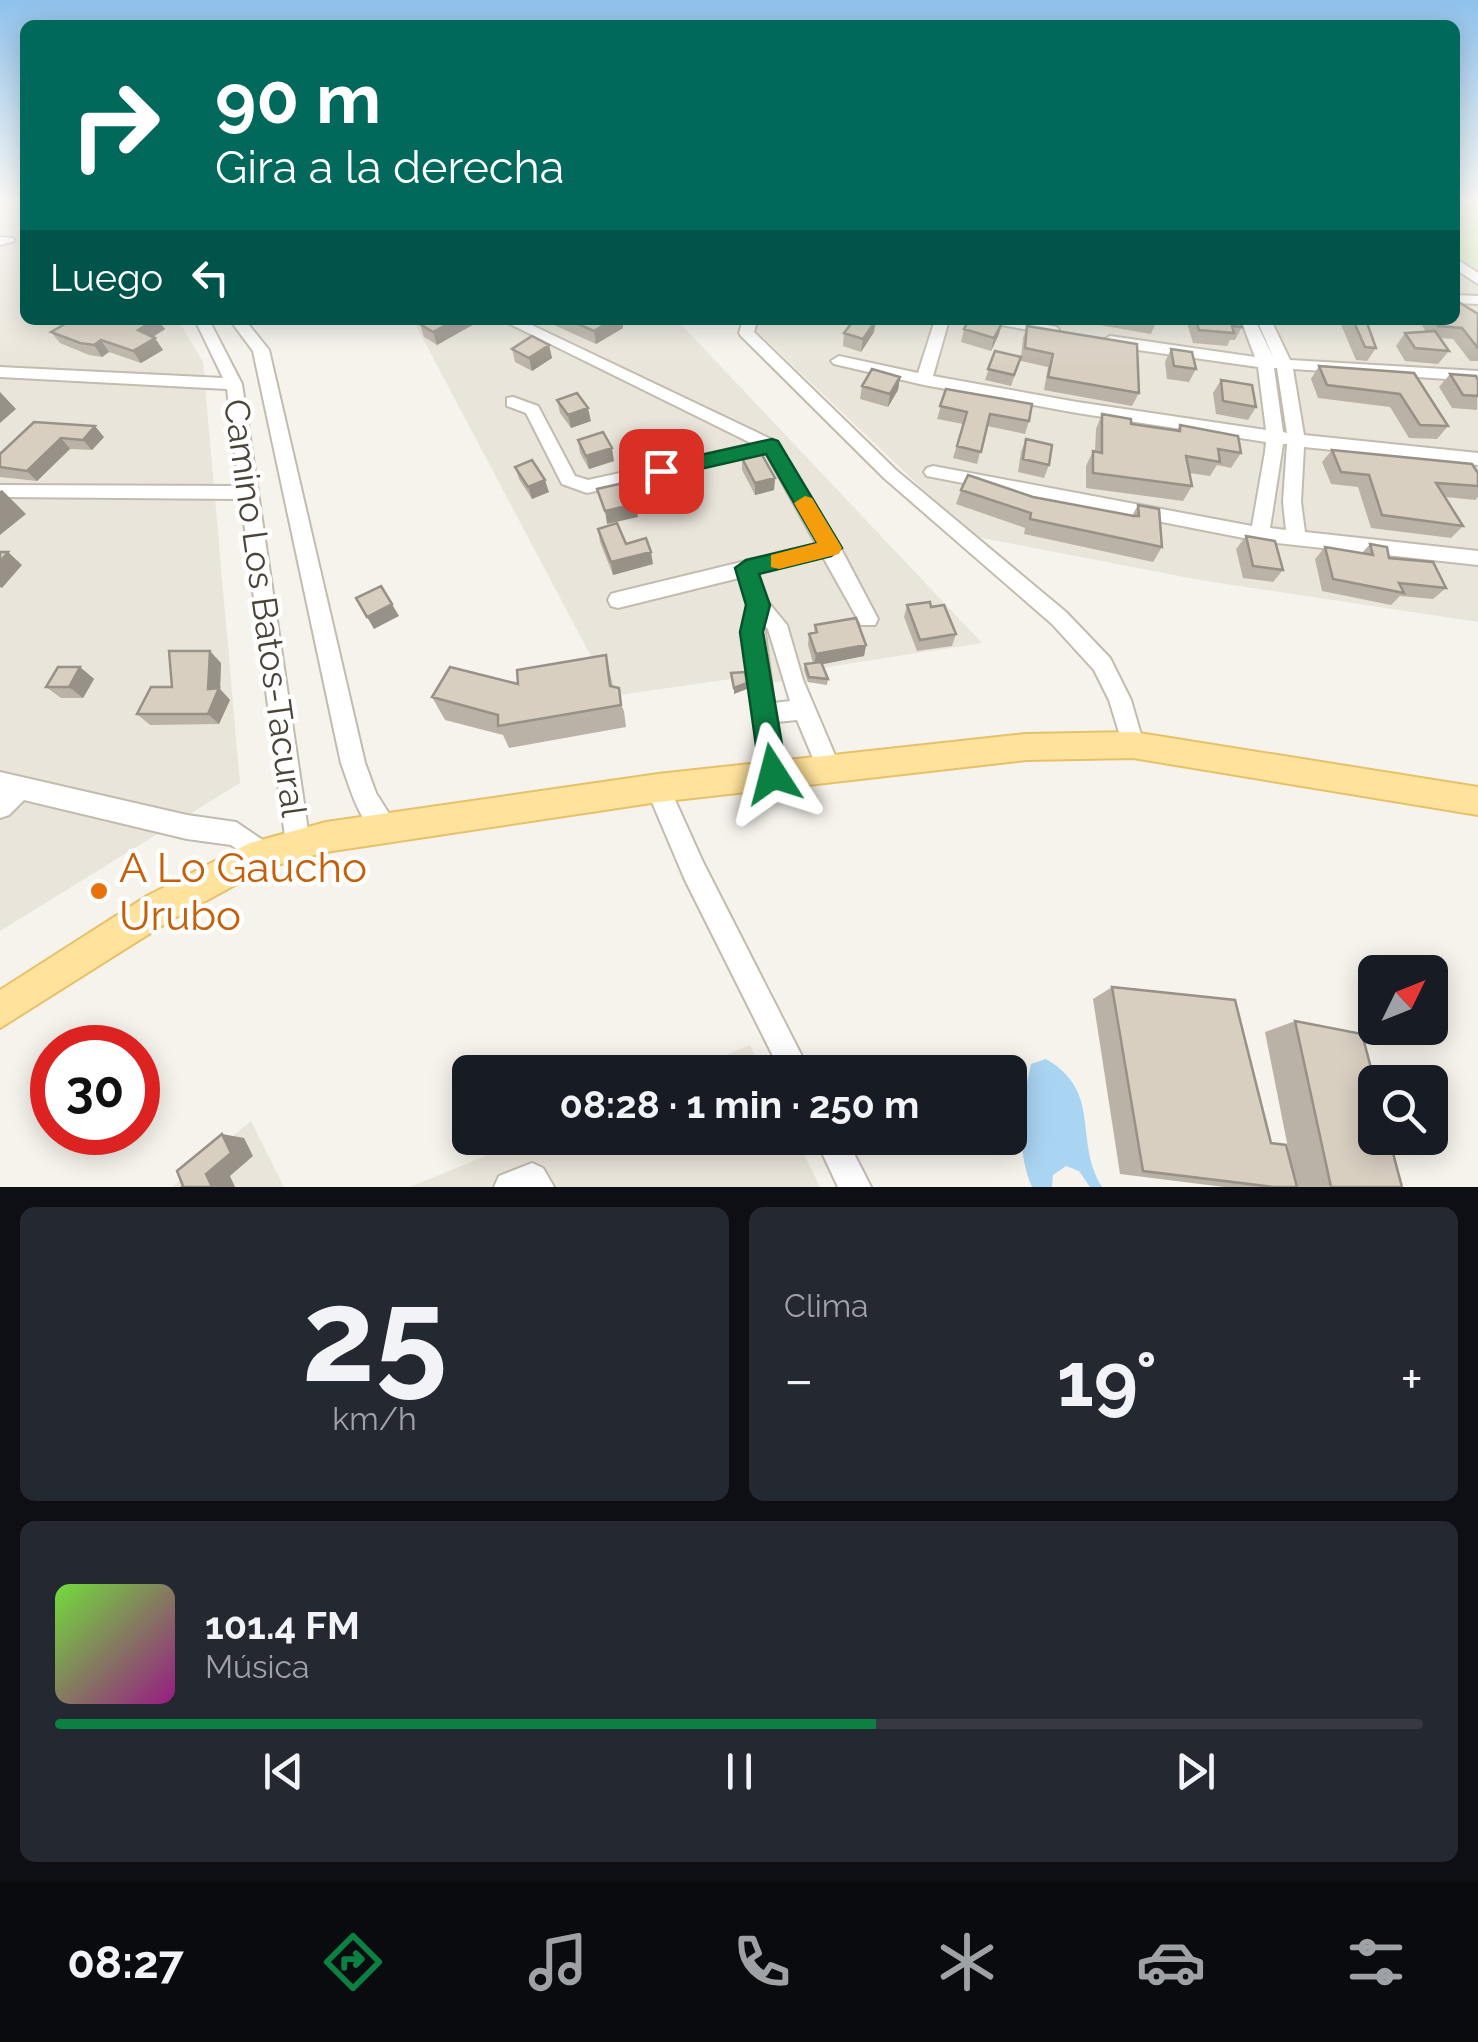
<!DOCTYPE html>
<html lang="es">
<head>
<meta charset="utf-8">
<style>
	body { margin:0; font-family:Raleway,sans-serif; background:#242831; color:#f1f3f6; height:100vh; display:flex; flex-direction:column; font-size:38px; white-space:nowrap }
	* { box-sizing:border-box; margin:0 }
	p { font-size:32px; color:#9ea1a6 }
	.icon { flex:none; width:55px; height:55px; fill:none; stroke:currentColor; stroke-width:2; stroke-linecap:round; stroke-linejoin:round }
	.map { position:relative; height:1187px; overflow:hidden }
	.side { display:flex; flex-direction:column; gap:20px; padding:20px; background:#0d0f14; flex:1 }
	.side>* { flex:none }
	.top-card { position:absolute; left:20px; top:20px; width:1440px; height:305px; border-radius:15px; box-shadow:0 5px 25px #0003; background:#00695c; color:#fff; overflow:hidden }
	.needle { width:65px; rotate:47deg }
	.tools { position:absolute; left:1358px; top:955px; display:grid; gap:20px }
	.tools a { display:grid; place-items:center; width:90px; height:90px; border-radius:15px; background:#171b24; box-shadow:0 5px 25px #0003; font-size:50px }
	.speed { position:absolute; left:30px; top:1025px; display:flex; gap:20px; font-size:50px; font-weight:700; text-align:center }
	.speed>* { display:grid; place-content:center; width:130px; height:130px; border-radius:50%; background:#171b24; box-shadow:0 5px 25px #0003; line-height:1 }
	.speed .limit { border:15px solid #d22; background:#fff; color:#111 }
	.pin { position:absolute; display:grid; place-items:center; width:85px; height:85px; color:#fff; margin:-42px; border-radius:20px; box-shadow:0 5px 15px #0006 }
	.me { position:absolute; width:110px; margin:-55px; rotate:351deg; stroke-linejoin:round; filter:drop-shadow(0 0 8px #0008) }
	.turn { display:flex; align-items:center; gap:35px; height:210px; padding:0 30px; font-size:45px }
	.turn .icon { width:130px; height:130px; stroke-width:2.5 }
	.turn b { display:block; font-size:70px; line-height:85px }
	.then { display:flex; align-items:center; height:95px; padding:0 30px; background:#0003; gap:20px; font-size:38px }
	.big { font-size:75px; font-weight:700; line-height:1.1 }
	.side .tile { flex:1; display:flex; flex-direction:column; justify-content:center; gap:15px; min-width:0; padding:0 35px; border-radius:15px; background:#242831 }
	.side .dial { align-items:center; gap:0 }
	.dial b { font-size:130px; line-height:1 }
	.song { display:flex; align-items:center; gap:30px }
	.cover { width:120px; height:120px; border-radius:15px; background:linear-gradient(135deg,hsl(100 70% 55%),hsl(310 70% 35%)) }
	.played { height:10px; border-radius:5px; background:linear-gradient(90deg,#0b8043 60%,#363941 60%) }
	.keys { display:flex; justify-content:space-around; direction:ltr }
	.heat { display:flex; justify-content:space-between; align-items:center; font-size:55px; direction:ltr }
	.side .tiles { flex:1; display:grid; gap:20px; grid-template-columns:1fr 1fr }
	.tile:last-child { grid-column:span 2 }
	.trip { position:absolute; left:452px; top:1055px; width:575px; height:100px; border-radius:15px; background:#171b24; box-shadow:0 5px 25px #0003; font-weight:700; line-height:100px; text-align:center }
	.menu { display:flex; height:160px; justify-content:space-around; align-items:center; background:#090b0e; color:#9ea1a6 }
	.menu .icon { width:70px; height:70px }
	.menu .on { color:#0b8043 }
	.menu b { font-size:45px; color:#f1f3f6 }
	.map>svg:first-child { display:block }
</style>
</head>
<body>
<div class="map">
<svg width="1478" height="1187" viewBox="0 0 1478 1187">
	<rect width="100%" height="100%" fill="#f6f3ec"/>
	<path fill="#eae5da" d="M0 201H25V320H178L203 362 240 783 0 931Z
		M1455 201H1478V622L1200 580 972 536 745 320H1455Z
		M413 320H677L982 643 821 668 827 685 791 680 759 684 735 694 731 679 612 696Z
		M750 1045 763 1072H685Z
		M251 1121 284 1187H172Z
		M529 1138H796L820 1187H410Z"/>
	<path fill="#d2eab5" d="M1455 201H1471L1478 208V269L1455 255Z"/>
	<path fill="#a9d4f2" d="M1046 1059C1103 1092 1073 1140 1102 1187H1090L1079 1171 1066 1166 1053 1175 1052 1187H1032C1015 1149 1022 1103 1031 1064Z"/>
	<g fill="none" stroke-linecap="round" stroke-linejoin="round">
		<g stroke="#c2bbae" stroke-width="4">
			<path id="minor" d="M0 237 13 238 15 241 0 245Z
				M1455 258 1478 273V284L1455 269Z
				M1455 295 1478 296V304L1455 303Z
				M195 320H209L242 384 310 844 307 853 298 856 289 853 286 844 241 499 0 497V485L239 486 227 389 0 377V367L223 378Z
				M230 320H245L269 350 365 763 376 793 398 828 395 836 386 840C360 829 350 787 341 763L253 351Z
				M502 320H521L777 442 838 543 878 619 875 625H861L823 557 757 573 767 601 787 625 803 680 840 767 836 775 828 778 820 775 797 720 777 722 785 774 781 782 773 785 765 782 742 631 748 605 739 578 618 608 611 606 608 600 611 594 618 592 816 544 766 453 587 493 562 484 526 413 507 406V398L513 397 538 406 575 476 588 480 753 444ZM764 625 768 629 790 701 774 703Z
				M743 320H757L754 332 896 470 1066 612 1110 658 1131 700 1144 745 1141 752 1133 755 1125 752 1109 700 1094 670 1052 624 884 478 741 336 739 333Z
				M935 320H949L933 376 1077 402 1266 430 1258 367 1110 346 1102 341 1110 336 1255 357 1241 320H1255L1274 359 1257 320H1271L1290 360 1478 371V381L1293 369 1304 435 1478 453V465L1304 447 1301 502 1305 532 1478 551V565L1259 541 927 476 924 472 927 468 933 466 1252 526 1265 452 1266 442 1077 413 924 385 834 364 831 361 839 356 918 373ZM1274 368H1277L1287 433 1283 432ZM1283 444H1287L1283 502 1286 530 1270 528Z
				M988 320H1020L1057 327 1059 330 1052 334 995 324Z
				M0 772 187 815 236 822 270 845 274 854 270 863 261 866 231 845 187 839 24 800 9 815 0 818Z
				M658 777 666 780 703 862 810 1072H781L685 880 646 788 650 780Z
				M815 1138H846L871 1187H838Z
				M532 1163 543 1168 554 1187H494L499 1176Z"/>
		</g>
		<g stroke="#e6c16a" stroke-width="4">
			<path id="major" d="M1133 732 1478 787V815L1133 758 1026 760 658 802 326 852 266 868 171 920 0 1028V990L147 896 250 843 326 822 658 774 1026 734Z"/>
		</g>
		<use href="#minor" fill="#fff" fill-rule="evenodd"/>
		<use href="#major" fill="#ffe39c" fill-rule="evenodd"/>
	</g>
	<path fill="#bab2a6" d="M1478 314V361H1470L1453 339 1440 338 1449 351 1438 364 1405 361 1396 346 1405 333 1426 332 1419 320H1455Z
		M158 320 165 329 153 337 163 350 141 363 109 352 102 357 89 355 60 343 51 332Z
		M427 320H476V323L437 345 424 337 420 324Z
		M543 320H622L623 328 596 344Z
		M1077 320H1157L1151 334 1076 321Z
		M1188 320H1238L1242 327 1235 340H1230L1227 346 1193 343 1187 323Z
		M1339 320H1366L1376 348 1367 361 1356 360Z
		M1027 326 1139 393 1132 406 1044 390 1048 367 1021 361V358L1011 386 985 380 995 351 1021 357 1023 338Z
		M964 329 999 334 991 351 961 342Z
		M874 332 861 352 843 346 844 333Z
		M549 345 552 358 532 371 515 362 512 349Z
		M1171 349 1196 369 1189 382 1167 379 1165 362Z
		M1319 366 1414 373 1448 426 1437 439 1409 438 1390 407 1318 398 1311 379Z
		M1450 374 1478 380 1477 410 1452 408 1439 387Z
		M900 377 898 390 888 407 860 399 862 386Z
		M1221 380 1256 407 1248 420 1216 414 1213 393Z
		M946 389 1029 421 1025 434 987 426 977 464 953 458 963 424 937 419Z
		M557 400 591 421 571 428 560 413Z
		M1102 414 1131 424 1177 430 1180 425 1241 453 1231 468 1217 465 1210 476 1189 473 1192 486 1183 501 1086 488V466L1093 451 1095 452 1096 429Z
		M34 422 104 437 92 450 70 449 37 481 0 477V454Z
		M1026 439 1049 465 1044 478 1018 472 1021 452Z
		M578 440 614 461 589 469 580 453Z
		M1332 450 1478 473V497L1475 500 1445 497 1463 526 1451 538 1371 528 1358 487 1331 484 1322 462Z
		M742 458 775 478 774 490 755 495 742 470Z
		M515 467 549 492 532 499 519 479Z
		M961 490 1033 497 1132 516 1138 505 1162 547 1153 562 1024 534 1025 528 956 504Z
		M598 529 626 544 653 564 613 575 600 542Z
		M1246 536 1283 570 1273 582 1243 578 1236 549Z
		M1370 544 1389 558 1446 588 1433 599 1400 596 1391 605 1322 591 1315 559 1325 547 1362 553Z
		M907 605 931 607 956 634 952 646 917 651 904 617Z
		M815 625 866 645 864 656 822 664 828 679 827 685 808 682 804 670 805 664 813 663 808 645 809 634 814 633Z
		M606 655 613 687 624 711 626 727 509 748 503 735 445 720 432 697 518 684Z
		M221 663 220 689 230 700 219 724 150 725 137 714 172 687Z
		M80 667 94 679 83 698H61L46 687Z
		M1112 987 1271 1143 1292 1168 1265 1032 1295 1021 1402 1187H1224L1120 1174 1093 999Z"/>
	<path fill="#979187" d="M146 320H158L165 329 145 342 138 330Z
		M455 320H476V323L437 345 433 332Z
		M612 320H622L623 328 596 344 594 331Z
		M876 320 874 332 861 352 863 339Z
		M1003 321 999 334 991 351 994 338Z
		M155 338 163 350 141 363 133 351Z
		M101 340 109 352 102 357 94 345Z
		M549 345 552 358 532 371 529 358Z
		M900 377 898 390 888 407 890 394Z
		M0 392 16 409 0 423Z
		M588 408 591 421 571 428 568 415Z
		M95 426 104 437 92 450 83 440Z
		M61 438 70 449 37 481 27 471Z
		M612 448 614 461 589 469 586 456Z
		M775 478 774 490 755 495V483Z
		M545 480 549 492 532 499 528 487Z
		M2 490 26 514 0 535V491Z
		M636 504 638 517 607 524 605 511Z
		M8 552 22 565 2 588 0 587V562Z
		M651 552 653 564 613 575 611 562Z
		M392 604 399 616 374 629 367 617Z
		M866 645 864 656 814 666 816 654Z
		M210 651 221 663 220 689 230 700 219 724 208 714Z
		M80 667 94 679 83 698 69 687Z
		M747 683V689L734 694V688Z
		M222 1134 244 1138 253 1156 230 1176 235 1187H212L206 1174Z"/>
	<path fill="#d8cfc1" stroke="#979187" stroke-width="2.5" d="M1457 301 1478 314V348L1462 328 1438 326 1434 320H1455V302Z
		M72 320H154L138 330 155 338 133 351 101 340 94 345 80 343 51 332Z
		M427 320H455L433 332 420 324Z
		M569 320H612L594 331Z
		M854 320H876L863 339 844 333Z
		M969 320H999L1003 321 994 338 964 329Z
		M1196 320H1238L1242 327 1232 326 1234 333 1199 330Z
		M1353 320H1366L1376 348 1365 347Z
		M1027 326 1137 344 1139 393 1048 377 1053 354 1025 348Z
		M1435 331 1449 351 1415 348 1405 333Z
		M532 336 549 345 529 358 512 349Z
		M1171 349 1192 352 1196 369 1174 366Z
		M995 351 1021 357 1014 375 988 369Z
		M1319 366 1414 373 1448 426 1420 425 1400 394 1327 385Z
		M872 369 900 377 890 394 862 386Z
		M1450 374 1476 376 1478 380V396L1463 395Z
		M1221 380 1252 385 1256 407 1223 401Z
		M946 389 1032 404 1029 421 990 414 981 452 957 446 967 412 940 406Z
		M577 393 588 408 568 415 557 400Z
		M1102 414 1131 419V424L1180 431V425L1238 436 1241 453 1218 449 1220 462 1186 456 1192 486 1093 473V451L1102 453Z
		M34 422 95 426 83 440 61 438 27 471 0 467V454Z
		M603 432 612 448 586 456 578 440Z
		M1026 439 1052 445 1049 465 1023 459Z
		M1332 450 1472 464 1478 473V486L1436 483 1463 526 1382 515 1369 475 1341 472Z
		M761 453 775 478 755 483 742 458Z
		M532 460 545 480 528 487 515 467Z
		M968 475 1033 497 1134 516H1139L1138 505 1159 509 1162 547 1030 519 1031 513 961 490Z
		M628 482 636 504 605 511 597 489Z
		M617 523 626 544 646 538 651 552 611 562 598 529Z
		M1246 536 1275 541 1283 570 1253 566Z
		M1370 544 1387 547 1389 558 1433 562 1446 588 1399 583 1404 593 1333 579 1325 547 1373 555Z
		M0 552H8L0 562Z
		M381 586 392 604 367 617 356 598Z
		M930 602 931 607 944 605 956 634 920 640 907 605Z
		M856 618 866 645 816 654 809 634 817 632 815 625Z
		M169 651H210L208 689 219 688 208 714H137L151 687H172Z
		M606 655 610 686 619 688 621 705 498 726V715L432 697 450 667 518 684 517 670Z
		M821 662 828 679 809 677 805 664Z
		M58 667H80L69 687H46Z
		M745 672 747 683 734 688 731 673Z
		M1112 987 1235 1000 1271 1143 1286 1145 1297 1187H1273L1143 1171Z
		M1295 1021 1362 1034 1375 1083V1138H1389L1402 1187H1331Z
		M222 1134 231 1153 206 1174 212 1187H182L183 1186 177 1171Z"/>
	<linearGradient id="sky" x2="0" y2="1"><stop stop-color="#8fc1ec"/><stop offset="0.55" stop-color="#fbfaf6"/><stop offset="1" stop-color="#fbfaf6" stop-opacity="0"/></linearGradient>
	<rect width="1478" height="367" fill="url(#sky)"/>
	<path fill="#0b8043" stroke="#07532c" stroke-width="2.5" d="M772 439 778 441 842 548 831 556 759 574 770 605 763 632 787 774 783 782 773 786 764 782 760 774 740 632 746 605 735 568 746 560 817 543 766 454 661 478 651 471 661 464Z"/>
	<path fill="#f59e0b" d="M805 496 812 498 842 548 839 554 779 569 771 567V555L817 543 794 503Z"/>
	<circle fill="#e8710a" stroke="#fff" stroke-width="4" cx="99" cy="891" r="10"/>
	<g text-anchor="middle" stroke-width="9" stroke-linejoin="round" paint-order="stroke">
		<g font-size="35" fill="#4b4439" stroke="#fff">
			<text transform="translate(265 608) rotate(82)" y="12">Camino Los Batos-Tacural</text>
		</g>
		<g font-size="42" fill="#c56008" stroke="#fff" text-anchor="start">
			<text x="119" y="882">A Lo Gaucho<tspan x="119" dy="48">Urubo</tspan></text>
		</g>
	</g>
</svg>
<div class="tools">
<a><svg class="needle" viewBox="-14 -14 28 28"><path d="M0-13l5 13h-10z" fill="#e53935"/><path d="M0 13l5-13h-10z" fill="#9ea1a6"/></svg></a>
<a><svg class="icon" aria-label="search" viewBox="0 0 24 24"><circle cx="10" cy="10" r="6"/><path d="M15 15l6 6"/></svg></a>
</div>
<div class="speed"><div class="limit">30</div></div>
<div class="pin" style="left:661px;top:471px;background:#d93025"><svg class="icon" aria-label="arrive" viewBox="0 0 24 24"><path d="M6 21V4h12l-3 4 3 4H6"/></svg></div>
<svg class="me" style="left:773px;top:774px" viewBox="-20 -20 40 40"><path d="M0-17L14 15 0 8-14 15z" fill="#0b8043" stroke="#fff" stroke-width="4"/></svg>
<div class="trip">08:28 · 1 min · 250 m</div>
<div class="top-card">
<div class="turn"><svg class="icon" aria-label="right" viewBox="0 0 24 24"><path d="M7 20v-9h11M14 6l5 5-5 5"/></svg><div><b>90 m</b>Gira a la derecha</div></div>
<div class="then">Luego<svg class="icon" aria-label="left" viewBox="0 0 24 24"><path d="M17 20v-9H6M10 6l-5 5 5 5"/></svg></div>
</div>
</div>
<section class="side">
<div class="tiles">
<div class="tile dial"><b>25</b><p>km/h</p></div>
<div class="tile"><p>Clima</p>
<div class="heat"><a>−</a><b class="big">19°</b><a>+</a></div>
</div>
<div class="tile">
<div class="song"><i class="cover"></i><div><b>101.4 FM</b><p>Música</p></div></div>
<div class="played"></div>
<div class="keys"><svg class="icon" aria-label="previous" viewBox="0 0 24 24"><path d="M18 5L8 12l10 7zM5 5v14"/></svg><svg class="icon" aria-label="pause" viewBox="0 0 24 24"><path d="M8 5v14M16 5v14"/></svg><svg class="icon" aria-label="next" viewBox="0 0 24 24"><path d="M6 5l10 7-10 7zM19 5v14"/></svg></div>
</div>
</div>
</section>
<nav class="menu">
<b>08:27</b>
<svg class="icon on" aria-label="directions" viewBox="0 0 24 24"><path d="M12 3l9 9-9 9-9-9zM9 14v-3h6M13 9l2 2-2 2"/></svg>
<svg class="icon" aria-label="music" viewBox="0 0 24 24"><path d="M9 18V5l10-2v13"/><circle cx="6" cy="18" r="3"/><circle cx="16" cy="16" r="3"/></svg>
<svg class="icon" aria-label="phone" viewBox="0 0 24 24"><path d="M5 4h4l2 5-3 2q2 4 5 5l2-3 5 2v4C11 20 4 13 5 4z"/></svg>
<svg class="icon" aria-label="climate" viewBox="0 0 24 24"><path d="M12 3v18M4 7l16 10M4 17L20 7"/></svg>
<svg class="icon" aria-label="car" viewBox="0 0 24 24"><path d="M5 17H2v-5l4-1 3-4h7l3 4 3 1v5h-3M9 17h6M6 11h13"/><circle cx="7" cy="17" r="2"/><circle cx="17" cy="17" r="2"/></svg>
<svg class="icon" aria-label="filters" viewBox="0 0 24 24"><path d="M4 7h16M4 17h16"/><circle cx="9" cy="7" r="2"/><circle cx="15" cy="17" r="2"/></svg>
</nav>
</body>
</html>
